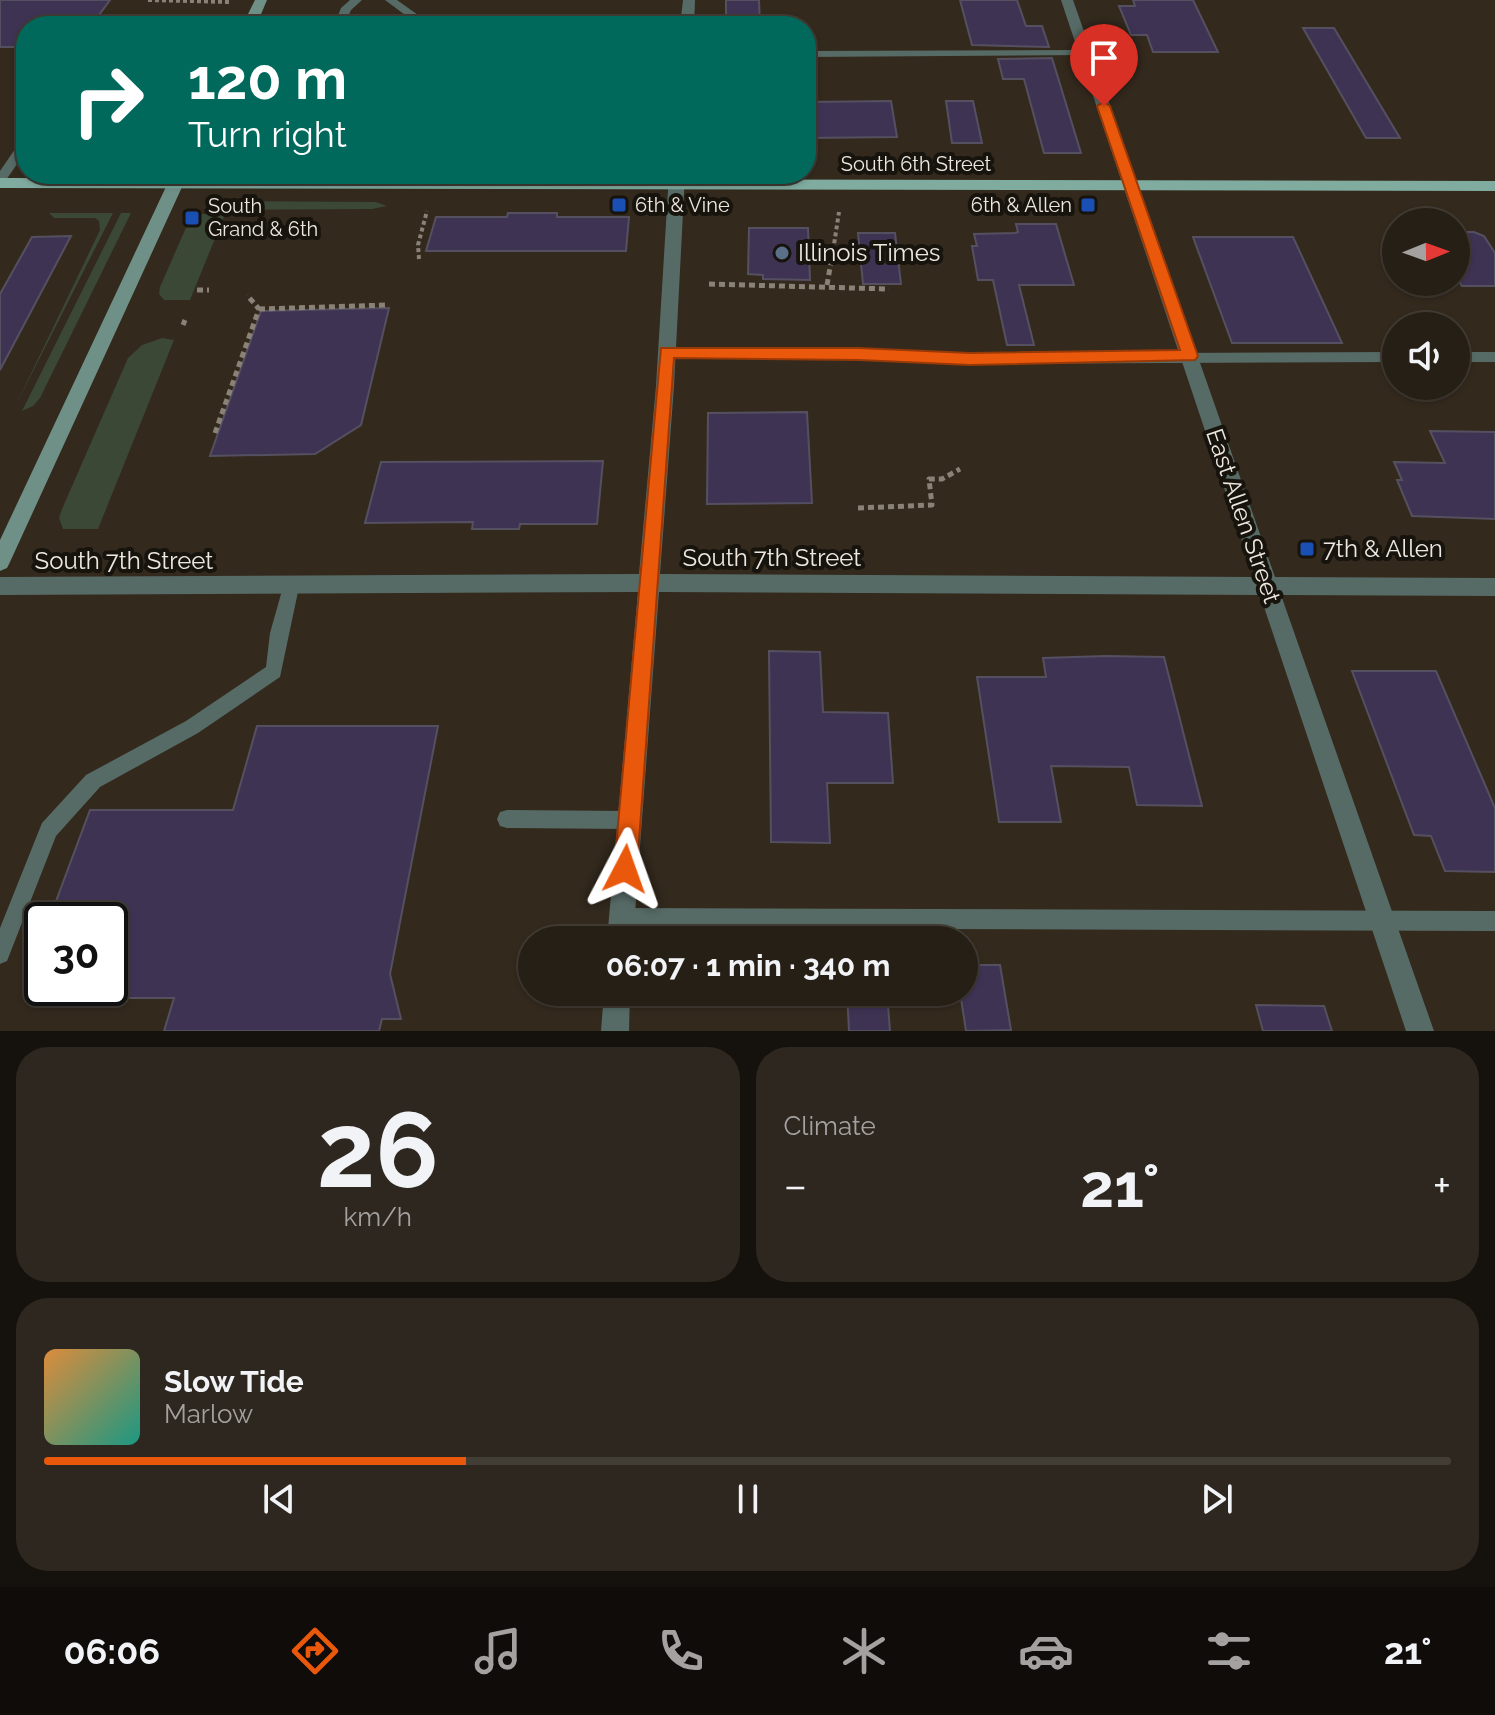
<!DOCTYPE html>
<html lang="en">
<head>
<meta charset="utf-8">
<style>
	body { margin:0; font-family:Raleway,sans-serif; background:#2e271f; color:#f1f3f6; height:100vh; display:flex; flex-direction:column; font-size:30px; white-space:nowrap }
	* { box-sizing:border-box; margin:0 }
	p { font-size:26px; color:#a4a2a1 }
	.icon { flex:none; width:44px; height:44px; fill:none; stroke:currentColor; stroke-width:2; stroke-linecap:round; stroke-linejoin:round }
	.map { position:relative; height:1031px; overflow:hidden }
	.drawer { display:flex; flex-direction:column; gap:16px; padding:16px; background:#15110c; flex:1 }
	.drawer>* { flex:none }
	.guide { position:absolute; left:16px; top:16px; width:800px; height:168px; border-radius:32px; box-shadow:0 2px 6px #0004,0 0 0 2px #423d35; background:#00695c; color:#fff; overflow:hidden }
	.needle { width:52px; rotate:89deg }
	.tools { position:absolute; left:1382px; top:208px; display:grid; gap:16px }
	.tools a { display:grid; place-items:center; width:88px; height:88px; border-radius:50%; background:#261f16; box-shadow:0 2px 6px #0004,0 0 0 2px #423d35; font-size:40px }
	.speed { position:absolute; left:24px; top:902px; display:flex; gap:16px; font-size:40px; font-weight:700; text-align:center }
	.speed>* { display:grid; place-content:center; width:104px; height:104px; border-radius:50%; background:#261f16; box-shadow:0 2px 6px #0004,0 0 0 2px #423d35; line-height:1 }
	.speed .limit { border:4px solid #111; border-radius:12px; background:#fff; color:#111 }
	.pin { position:absolute; display:grid; place-items:center; width:68px; height:68px; color:#fff; margin:-82px -34px; border-radius:50% 50% 50% 0; rotate:-45deg; box-shadow:0 0 8px #0007 }
	.pin .icon { rotate:45deg }
	.me { position:absolute; width:88px; margin:-44px; rotate:4deg; stroke-linejoin:round; filter:drop-shadow(0 0 6px #0008) }
	.turn { display:flex; align-items:center; gap:28px; height:168px; padding:0 40px; font-size:36px }
	.turn .icon { width:104px; height:104px; stroke-width:2.5 }
	.turn b { display:block; font-size:56px; line-height:68px }
	.big { font-size:60px; font-weight:700; line-height:1.1 }
	.drawer .tile { flex:1; display:flex; flex-direction:column; justify-content:center; gap:12px; min-width:0; padding:0 28px; border-radius:32px; background:#2e271f }
	.drawer .dial { align-items:center; gap:0 }
	.dial b { font-size:104px; line-height:1 }
	.song { display:flex; align-items:center; gap:24px }
	.cover { width:96px; height:96px; border-radius:12px; background:linear-gradient(135deg,hsl(30 70% 55%),hsl(170 70% 35%)) }
	.played { height:8px; border-radius:4px; background:linear-gradient(90deg,#ea580c 30%,#423d35 30%) }
	.keys { display:flex; justify-content:space-around; direction:ltr }
	.heat { display:flex; justify-content:space-between; align-items:center; font-size:44px; direction:ltr }
	.drawer .tiles { flex:1; display:grid; gap:16px; grid-template-columns:1fr 1fr }
	.tile:last-child { grid-column:span 2 }
	.trip { position:absolute; left:518px; top:926px; width:460px; height:80px; border-radius:40px; background:#261f16; box-shadow:0 2px 6px #0004,0 0 0 2px #423d35; font-weight:700; line-height:80px; text-align:center }
	.menu { display:flex; height:128px; justify-content:space-around; align-items:center; background:#0f0c09; color:#a4a2a1 }
	.menu .icon { width:56px; height:56px }
	.menu .selected { color:#ea580c }
	.menu b { font-size:36px; color:#f1f3f6 }
	.map>svg:first-child { display:block }
</style>
</head>
<body>
<div class="map">
<svg width="1495" height="1031" viewBox="0 0 1495 1031">
	<rect width="100%" height="100%" fill="#33291d"/>
	<path fill="#3a4835" d="M217 201 376 202 387 206 372 209 207 210 211 202Z
		M49 213H113L14 409 100 230 99 221 95 218H54Z
		M121 213H131L40 398 33 406 22 411Z
		M192 214H225L190 300H164L159 294 160 287Z
		M162 338 174 340 98 529H63L59 518 62 509 128 358 142 345Z"/>
	<path fill="#3f3354" stroke="#555060" stroke-width="2" d="M0 0H110L91 26H26V47H0Z
		M726 0H759L760 26H726Z
		M960 0H1017L1026 26H1042L1049 47 972 45Z
		M1133 0H1193L1218 52H1153L1147 35H1131L1119 6H1135Z
		M1303 28H1334L1400 138H1366Z
		M1052 58 1081 153H1044L1024 79H1003L998 59Z
		M891 101 897 137 806 138V102Z
		M946 101H973L982 143H952Z
		M508 213H557V217H629L626 251H426L436 217H507Z
		M1016 224H1056L1074 285H1019L1034 345H1007L993 280H978L972 246H977L974 234 1015 233 1018 232Z
		M749 228H808L810 280 763 279V275L748 274Z
		M1456 232H1474L1484 236 1495 253V286H1462L1456 277Z
		M858 233H895L901 284H863Z
		M71 236 0 370V294L32 237Z
		M1193 237H1293L1342 343H1232Z
		M389 308 361 425 315 454 210 456 261 311Z
		M807 412 812 503 707 504 708 413Z
		M1430 431 1495 432V519L1412 516 1397 480H1402L1394 462 1445 463Z
		M603 461 597 524H520L519 529H472L473 522 365 523 381 462Z
		M769 651 820 652 823 712 888 713 893 783H827L830 843 771 842Z
		M1106 656 1164 657 1202 806 1137 805 1129 767 1051 766 1061 822H999L977 677H1046L1043 658Z
		M1352 671H1436L1495 808V872L1445 871 1431 836 1414 835Z
		M257 726H438L390 974 401 1019H382L379 1031H164L174 998H110V920H49L90 810H233Z
		M964 965H1000L1011 1030 966 1031 960 992H964Z
		M847 992H887L890 1031H849Z
		M1256 1005 1324 1006 1332 1031H1263Z"/>
	<g fill="none" stroke-linecap="round" stroke-linejoin="round">
		<path stroke="#8a8177" stroke-width="4" stroke-dasharray="4 3" stroke-linecap="butt" d="M148 0 230 2
			M419 259 418 245 427 211
			M831 264 839 212"/>
		<path stroke="#8a8177" stroke-width="5" stroke-dasharray="6 4" stroke-linecap="butt" d="M709 284 889 289
			M827 285 831 262
			M197 290H209
			M259 309 387 305
			M183 325 185 320
			M215 433 259 309 247 295
			M858 508 932 505 929 479H942L960 469"/>
		<path fill="#576b66" fill-rule="evenodd" d="M350 0H362L351 10 344 26H334L341 8Z
			M385 0H397L425 20 426 26H416V23Z
			M1088 50V54L1084 55 806 57V51Z
			M26 138V151L4 183 0 184V171L22 139Z
			M666 347 859 349 970 354 1396 352V362L970 364 859 359 666 357 659 352Z
			M1456 352H1495V362H1456Z
			M291 580 297 582 299 587 280 677 198 733 100 787 56 836 7 961 0 964V928L42 823 86 775 186 721 266 667 270 633 283 587 285 582Z
			M507 810 629 811 636 813 639 820 636 827 629 829 507 828 500 826 497 819 500 812Z
			M622 908 1495 911V931L622 928 615 925 612 918 615 911Z"/>
		<path fill="#576b66" fill-rule="evenodd" d="M683 0H695L694 26H680Z
			M1061 0H1073L1275 577 1495 578V596L1281 595 1434 1031H1406L1260 595 659 592 633 940H607L638 592 0 595V577L639 574 656 386 669 174H685L674 386 660 574 1254 577Z
			M604 992H630L629 1031H601Z"/>
		<path fill="#6f9087" fill-rule="evenodd" d="M255 0H267L256 26H242Z
			M172 174H188L10 562 7 568 0 571V540Z"/>
		<path fill="#80aca0" fill-rule="evenodd" d="M0 178 1495 181V191L0 188Z"/>
	</g>
	<path fill="#ea580c" stroke="#983908" stroke-width="2" d="M1104 102 1110 106 1198 356 1195 360 970 365 859 360 674 358 637 869 633 877 625 881 617 877 614 869 661 348H859L970 353 1180 350 1097 106Z"/>
	<g fill="#1a4fb4" stroke="#17130d" stroke-width="3">
		<rect x="611" y="197" width="16" height="16" rx="4"/>
		<rect x="1080" y="197" width="16" height="16" rx="4"/>
		<rect x="184" y="210" width="16" height="16" rx="4"/>
		<rect x="1299" y="541" width="16" height="16" rx="4"/>
	</g>
	<circle fill="#5c6f8a" stroke="#17130d" stroke-width="3" cx="782" cy="253" r="8"/>
	<g text-anchor="middle" stroke-width="8" stroke-linejoin="round" paint-order="stroke">
		<g font-size="20" fill="#ede7df" stroke="#17130d">
			<text x="916" y="171">South 6th Street</text>
		</g>
		<g font-size="20" fill="#ede7df" stroke="#17130d" text-anchor="start">
			<text x="635" y="212">6th &amp; Vine</text>
			<text x="1072" y="212" text-anchor="end">6th &amp; Allen</text>
			<text x="208" y="213">South<tspan x="208" dy="23">Grand &amp; 6th</tspan></text>
		</g>
		<g font-size="24" fill="#ede7df" stroke="#17130d" text-anchor="start">
			<text x="798" y="261">Illinois Times</text>
			<text x="1323" y="557">7th &amp; Allen</text>
		</g>
		<g font-size="24" fill="#ede7df" stroke="#17130d">
			<text transform="translate(1243 516) rotate(71)" y="8">East Allen Street</text>
			<text x="772" y="566">South 7th Street</text>
			<text x="124" y="569">South 7th Street</text>
		</g>
	</g>
</svg>
<div class="tools">
<a><svg class="needle" viewBox="-14 -14 28 28"><path d="M0-13l5 13h-10z" fill="#e53935"/><path d="M0 13l5-13h-10z" fill="#a4a2a1"/></svg></a>
<a><svg class="icon" aria-label="sound" viewBox="0 0 24 24"><path d="M4 9h4l5-4v14l-5-4H4zM17 9q2 3 0 6"/></svg></a>
</div>
<div class="speed"><div class="limit">30</div></div>
<div class="pin" style="left:1104px;top:106px;background:#d93025"><svg class="icon" aria-label="arrive" viewBox="0 0 24 24"><path d="M6 21V4h12l-3 4 3 4H6"/></svg></div>
<svg class="me" style="left:625px;top:869px" viewBox="-20 -20 40 40"><path d="M0-17L14 15 0 8-14 15z" fill="#ea580c" stroke="#fff" stroke-width="4"/></svg>
<div class="trip">06:07 · 1 min · 340 m</div>
<div class="guide">
<div class="turn"><svg class="icon" aria-label="right" viewBox="0 0 24 24"><path d="M7 20v-9h11M14 6l5 5-5 5"/></svg><div><b>120 m</b>Turn right</div></div>
</div>
</div>
<section class="drawer">
<div class="tiles">
<div class="tile dial"><b>26</b><p>km/h</p></div>
<div class="tile"><p>Climate</p>
<div class="heat"><a>−</a><b class="big">21°</b><a>+</a></div>
</div>
<div class="tile">
<div class="song"><i class="cover"></i><div><b>Slow Tide</b><p>Marlow</p></div></div>
<div class="played"></div>
<div class="keys"><svg class="icon" aria-label="previous" viewBox="0 0 24 24"><path d="M18 5L8 12l10 7zM5 5v14"/></svg><svg class="icon" aria-label="pause" viewBox="0 0 24 24"><path d="M8 5v14M16 5v14"/></svg><svg class="icon" aria-label="next" viewBox="0 0 24 24"><path d="M6 5l10 7-10 7zM19 5v14"/></svg></div>
</div>
</div>
</section>
<nav class="menu">
<b>06:06</b>
<svg class="icon selected" aria-label="directions" viewBox="0 0 24 24"><path d="M12 3l9 9-9 9-9-9zM9 14v-3h6M13 9l2 2-2 2"/></svg>
<svg class="icon" aria-label="music" viewBox="0 0 24 24"><path d="M9 18V5l10-2v13"/><circle cx="6" cy="18" r="3"/><circle cx="16" cy="16" r="3"/></svg>
<svg class="icon" aria-label="phone" viewBox="0 0 24 24"><path d="M5 4h4l2 5-3 2q2 4 5 5l2-3 5 2v4C11 20 4 13 5 4z"/></svg>
<svg class="icon" aria-label="climate" viewBox="0 0 24 24"><path d="M12 3v18M4 7l16 10M4 17L20 7"/></svg>
<svg class="icon" aria-label="car" viewBox="0 0 24 24"><path d="M5 17H2v-5l4-1 3-4h7l3 4 3 1v5h-3M9 17h6M6 11h13"/><circle cx="7" cy="17" r="2"/><circle cx="17" cy="17" r="2"/></svg>
<svg class="icon" aria-label="filters" viewBox="0 0 24 24"><path d="M4 7h16M4 17h16"/><circle cx="9" cy="7" r="2"/><circle cx="15" cy="17" r="2"/></svg>
<b>21°</b>
</nav>
</body>
</html>
